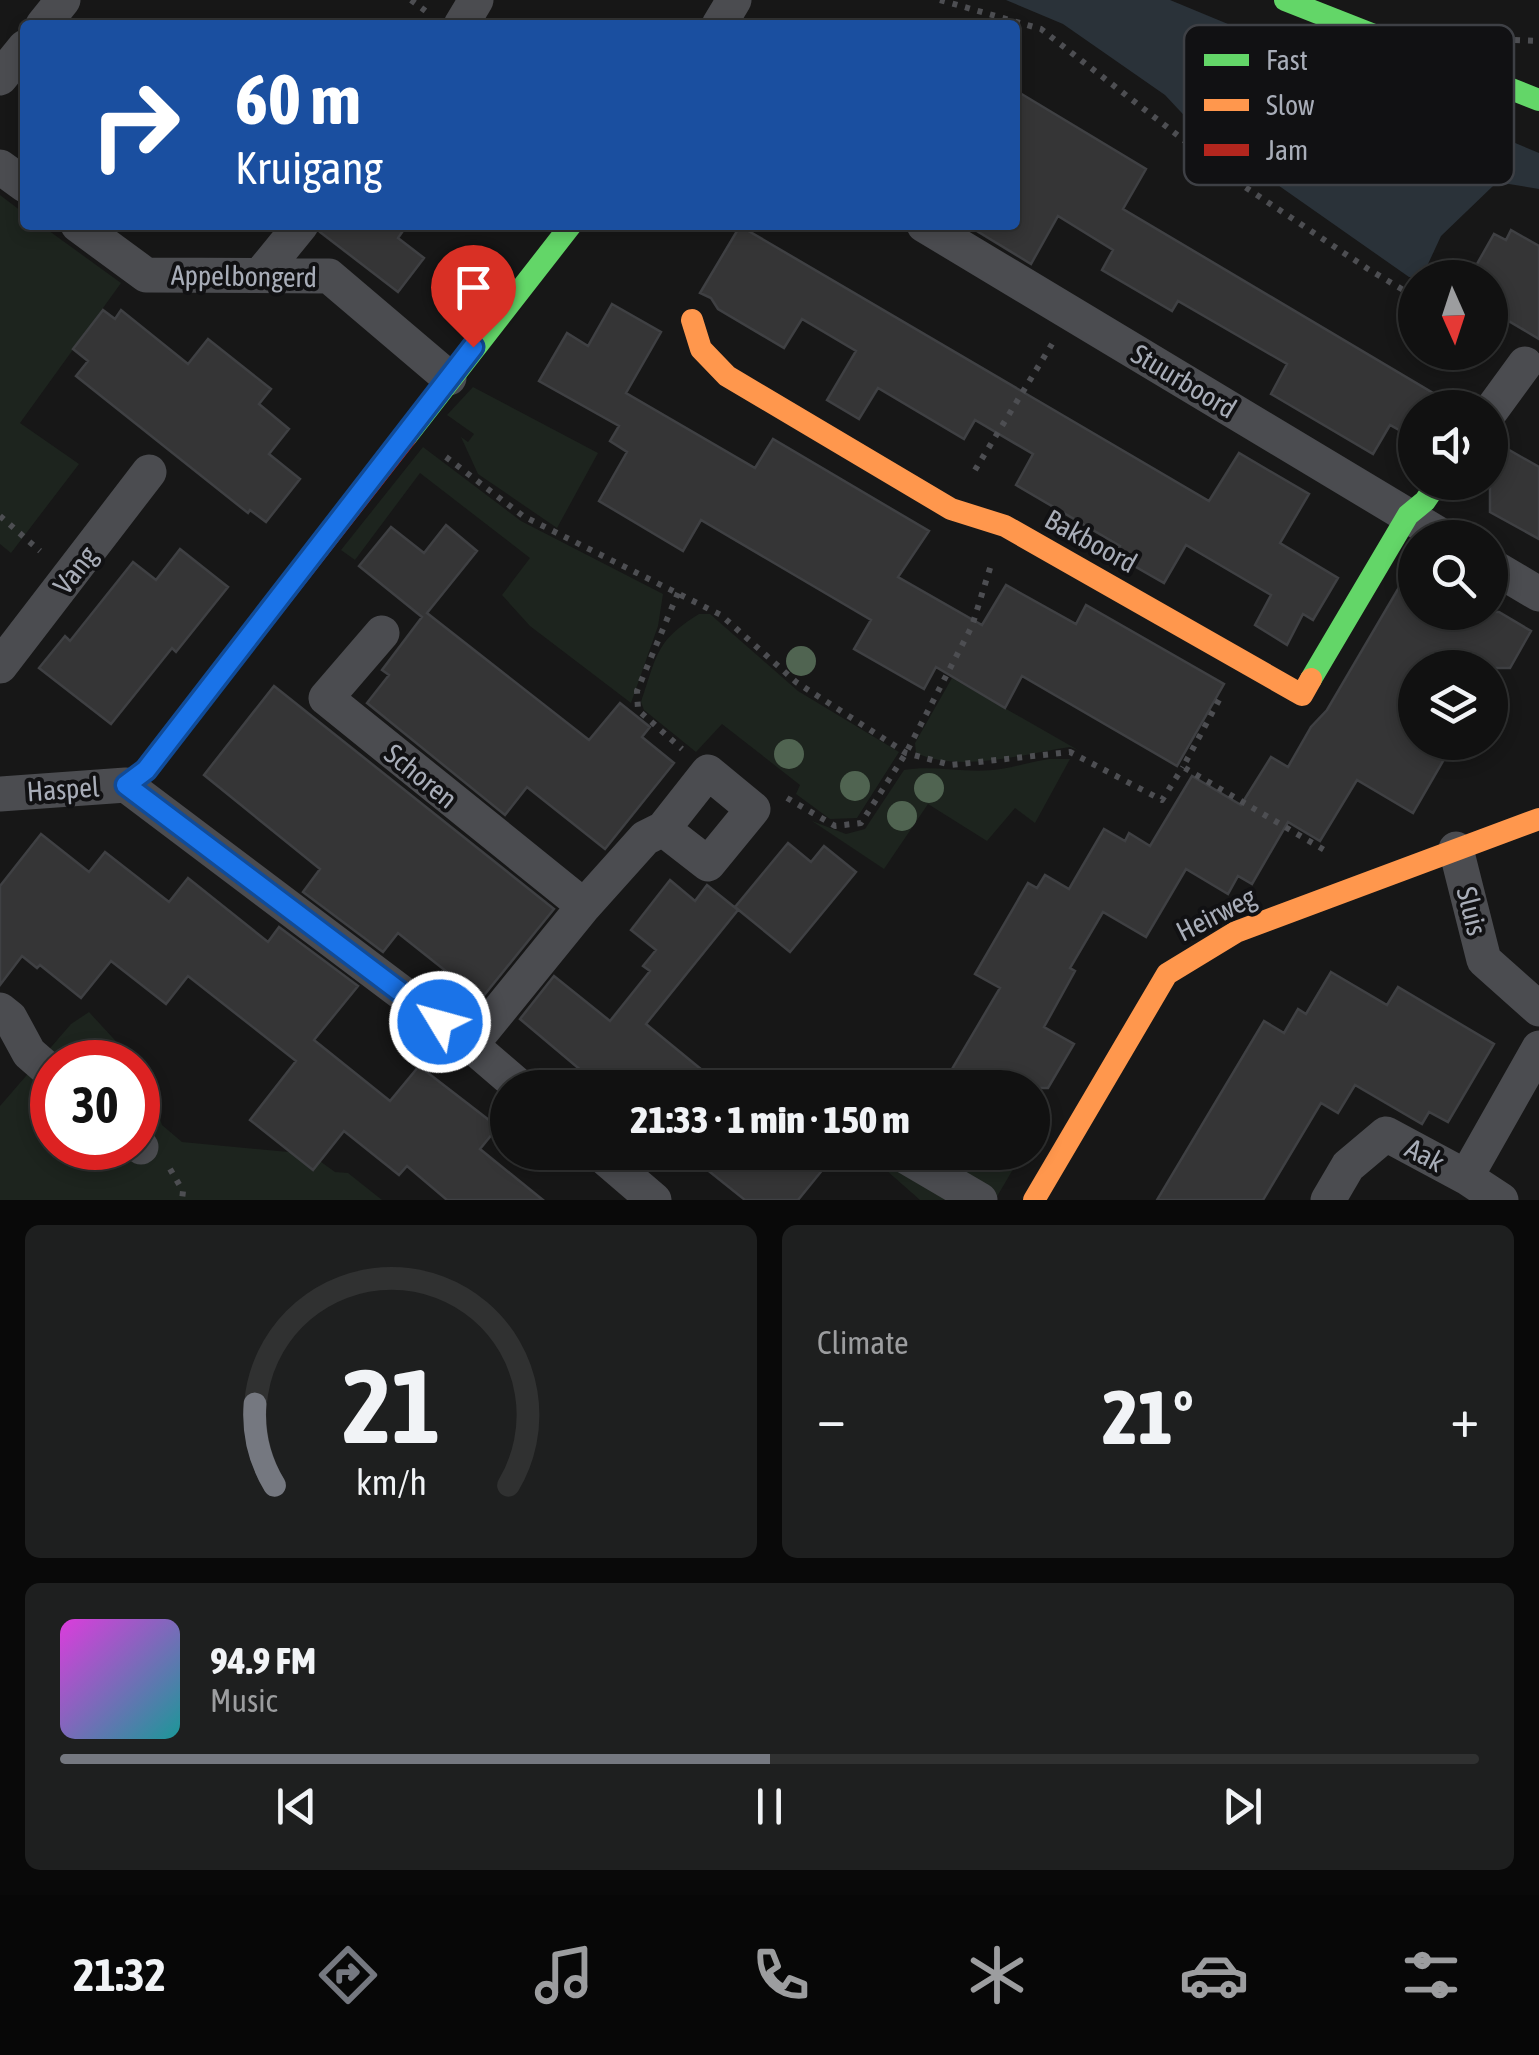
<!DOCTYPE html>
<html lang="en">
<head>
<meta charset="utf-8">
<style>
	body { margin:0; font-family:"Asap Condensed",sans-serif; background:#1e1f1f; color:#f1f3f6; height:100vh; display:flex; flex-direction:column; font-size:38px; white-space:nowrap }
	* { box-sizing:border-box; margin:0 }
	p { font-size:32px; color:#9c9d9f }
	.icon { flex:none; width:55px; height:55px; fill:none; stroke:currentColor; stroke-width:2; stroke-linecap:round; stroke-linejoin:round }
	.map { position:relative; height:1200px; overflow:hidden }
	.drawer { display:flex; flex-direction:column; gap:25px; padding:25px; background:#090909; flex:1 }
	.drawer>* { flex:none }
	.hud { position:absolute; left:20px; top:20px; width:1000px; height:210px; border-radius:10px; box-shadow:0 5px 15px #0003,0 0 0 2px #303131; background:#1a4fa0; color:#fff; overflow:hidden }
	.needle { width:65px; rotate:177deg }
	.buttons { position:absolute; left:1398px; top:260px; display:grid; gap:20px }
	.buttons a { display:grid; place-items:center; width:110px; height:110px; border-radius:50%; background:#111; box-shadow:0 5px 15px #0003,0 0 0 2px #303131; font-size:50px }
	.speed { position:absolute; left:30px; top:1040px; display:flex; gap:20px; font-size:50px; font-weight:700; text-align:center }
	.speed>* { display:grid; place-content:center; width:130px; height:130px; border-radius:50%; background:#111; box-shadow:0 5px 15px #0003,0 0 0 2px #303131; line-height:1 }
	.speed .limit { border:15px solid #d22; background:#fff; color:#111 }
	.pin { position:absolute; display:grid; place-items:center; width:85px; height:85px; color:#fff; margin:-102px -42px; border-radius:50% 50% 50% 0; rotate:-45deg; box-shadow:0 0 10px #0007 }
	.pin .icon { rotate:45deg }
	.me { position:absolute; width:110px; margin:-55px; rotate:307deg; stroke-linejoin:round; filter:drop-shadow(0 0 8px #0008) }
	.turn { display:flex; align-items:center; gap:35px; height:210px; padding:0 50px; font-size:45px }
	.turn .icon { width:130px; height:130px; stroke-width:2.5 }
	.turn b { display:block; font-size:70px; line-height:85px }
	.big { font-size:75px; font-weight:800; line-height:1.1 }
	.drawer .tile { flex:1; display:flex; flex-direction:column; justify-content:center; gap:15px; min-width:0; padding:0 35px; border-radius:15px; background:#1e1f1f }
	.drawer .dial { align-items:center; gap:0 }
	.dial svg { height:260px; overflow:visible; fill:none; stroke:#303131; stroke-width:7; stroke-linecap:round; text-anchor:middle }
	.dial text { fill:#f1f3f6; stroke:none }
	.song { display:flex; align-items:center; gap:30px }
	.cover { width:120px; height:120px; border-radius:15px; background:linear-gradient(135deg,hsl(300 70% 55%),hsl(180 70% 35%)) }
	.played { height:10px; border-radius:5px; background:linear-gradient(90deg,#757880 50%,#303131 50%) }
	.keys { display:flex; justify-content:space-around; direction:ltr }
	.heat { display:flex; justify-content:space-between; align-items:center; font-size:55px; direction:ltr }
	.drawer .tiles { flex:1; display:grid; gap:25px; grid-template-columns:1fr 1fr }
	.tile:last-child { grid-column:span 2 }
	.trip { position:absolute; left:490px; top:1070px; width:560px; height:100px; border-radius:50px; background:#111; box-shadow:0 5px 15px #0003,0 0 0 2px #303131; font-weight:800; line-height:100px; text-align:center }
	.menu { display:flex; height:160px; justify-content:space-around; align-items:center; background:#070707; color:#9c9d9f }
	.menu .icon { width:70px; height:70px }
	.menu .on { color:#757880 }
	.menu b { font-size:45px; color:#f1f3f6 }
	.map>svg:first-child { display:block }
</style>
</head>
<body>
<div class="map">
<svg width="1539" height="1200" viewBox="0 0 1539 1200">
	<rect width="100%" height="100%" fill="#171717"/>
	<path fill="#1d241e" d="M0 195 25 214V225H41L121 283 20 423 79 464 11 553 0 544Z
		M473 387 598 453 557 528 478 474 461 437 468 442 474 434 447 415Z
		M423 447 521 521 663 594 658 626 631 703 530 626 502 595 530 558 420 473 355 560 341 550Z
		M699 614H710L798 691 899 752 857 818 830 819 796 794 800 785 722 724 696 752 644 710 641 702C657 656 655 641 699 614Z
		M952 678 1078 750 1070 747C1023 754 961 773 916 753L915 743Z
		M1049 759H1070L1035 823 1015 808 987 841 928 804 884 869 812 821 846 834 865 829 904 770C933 765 962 773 993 770 1011 768 1030 762 1049 759Z
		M89 1012 135 1062H52V1148H138V1067L147 1081 162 1125 182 1142 310 1154 335 1172 348 1173 382 1200H0V1106L71 1024Z
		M871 1152H1010L1019 1159 995 1200H920L869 1155Z"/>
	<path fill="#2a3239" d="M1006 0H1170L1539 153V189L1509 184 1493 186 1441 236 1422 277H1409L1195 127 1165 95 1063 24Z"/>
	<path fill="#353536" stroke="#3f4043" stroke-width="2.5" d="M1015 90 1146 169 1123 209 1433 393 1424 408H1415V423L1408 435 1390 425 1373 454 1271 394 1287 364 1178 301 1172 311 1102 270 1113 250 1058 216 1031 264 967 225H1015Z
		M322 225H407L398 238 424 258 398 292 320 232Z
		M740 226 1209 501 1239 453 1309 494 1280 543 1338 578 1313 620 1303 614 1287 645 1255 625 1271 595 1186 545 1164 583 1115 555 1120 546 1016 485 1033 454 975 420 964 439 878 388 859 419 827 400 856 351 802 319 784 348 718 309 711 298 700 293Z
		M1511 230 1539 246V339L1490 310V278H1469L1494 234 1506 240Z
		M612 304 661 332 626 393 755 468 773 439 929 531 898 577 982 625 1006 585 1076 624 1086 605 1224 684 1177 766 1022 676 1005 708 936 667 924 689 854 649 871 620 701 520 683 551 599 501 627 452 610 441 619 426 539 381 567 333 588 346Z
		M103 310 115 319 121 310 188 364 208 339 271 389 259 404 289 429 269 454 300 479 266 522 250 510 248 513 76 376 88 361 73 349Z
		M1490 439 1539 467V539L1490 512Z
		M446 525 477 551 427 613 589 740 620 703 650 727 642 737 674 763 605 849 527 787 505 815 367 703 389 675 382 670 422 617 359 566 391 527 424 553Z
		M180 549 228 587 176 652 172 648 111 724 39 668 65 636 70 641 133 562 156 580Z
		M1415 560V612H1499L1531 631 1510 668H1415V742H1454L1413 813 1357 780 1320 841 1288 822 1252 884 1238 876 1228 894 1186 869 1146 937 1103 912 1070 968 1075 971 1044 1027 1074 1044 1048 1088H984L952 1069 1000 988 975 974 1028 883 1037 888 1045 875 1069 889 1104 829 1125 841 1129 833 1150 846 1192 776 1241 805 1271 757 1288 767 1311 727 1327 710Z
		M274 686 554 909 481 999 398 933 383 952 303 892 320 869 204 775Z
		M41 834 89 872 105 852 169 902 188 878 268 942 279 927 358 986 314 1040 390 1101 419 1066 498 1127 480 1149 543 1200H447L407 1166 399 1175 344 1131 313 1170 250 1120 296 1061 188 976 166 1004 111 961 81 998 40 965 37 968 22 956 0 985V886Z
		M788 843 811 862 824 846 856 872 790 952 735 907Z
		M670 880 695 901 707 885 738 910 646 1024 724 1088H602L520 1019 554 976 610 1021 650 971 643 966 656 950 631 930Z
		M1331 972 1387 1005 1398 987 1494 1044 1448 1122 1429 1112 1422 1124 1355 1085 1338 1113 1321 1103 1263 1200H1157L1264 1021 1284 1033 1298 1009 1306 1014Z
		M685 1152H805L824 1168 798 1200H745Z"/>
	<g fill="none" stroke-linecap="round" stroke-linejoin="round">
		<path stroke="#4d4e52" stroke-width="6" stroke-dasharray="5 8" stroke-linecap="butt" d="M411 0 427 12
			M940 0 1041 29 1239 183 1368 269 1415 297
			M1515 40 1539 41
			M446 457 523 516 721 615 796 682 906 753 951 765 1070 752 1162 800 1183 767
			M975 470 1052 344
			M0 516 40 551
			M678 593 637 691 638 710 682 749
			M1219 700 1183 767 1326 851
			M787 798 835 826 861 823 906 753 972 626 991 565
			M170 1169 183 1191 182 1200"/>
		<path stroke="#4b4c50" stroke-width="35" d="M43 25 63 0
			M461 25 476 0
			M719 25 734 0
			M0 78 25 47
			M0 167 25 185
			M78 225 146 275 329 276 449 378
			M924 225 1445 538
			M261 274 301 225
			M1490 412 1525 364
			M1490 565 1539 594
			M382 633 326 698 584 906
			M0 666 149 472
			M0 794 126 785 471 1045 521 1088
			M1456 849 1484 960 1539 1009
			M0 1010 10 1018 29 1053 52 1073
			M471 1045 584 906 645 838 663 829 708 772 753 809 708 864 663 829
			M138 1144 141 1147
			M598 1152 654 1200
			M898 1152 980 1200
			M1466 1177 1501 1200
			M1328 1200 1348 1166 1386 1134 1466 1177 1539 1048"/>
		<path stroke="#63d668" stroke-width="22" d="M1285 0 1539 100
			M406 437 571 225
			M1311 679 1408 515 1425 501 1438 482"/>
		<path stroke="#ff974d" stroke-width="22" d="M692 320 701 349 727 376 951 509 1005 526 1302 695 1311 679
			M1034 1200 1167 974 1236 932 1539 819"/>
		<path stroke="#b3261e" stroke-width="22" d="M126 785 146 770 406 437"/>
	</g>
	<g fill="#506451">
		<circle cx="801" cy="661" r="15"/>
		<circle cx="789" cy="754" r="15"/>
		<circle cx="855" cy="786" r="15"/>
		<circle cx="929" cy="788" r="15"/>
		<circle cx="902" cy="816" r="15"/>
	</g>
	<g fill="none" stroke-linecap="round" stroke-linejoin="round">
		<g stroke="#114b97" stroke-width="25">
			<path id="route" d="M440 1022 126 785 146 770 473 347"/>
		</g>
		<use href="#route" stroke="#1a73e8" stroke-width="18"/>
	</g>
	<g text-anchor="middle" stroke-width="8" stroke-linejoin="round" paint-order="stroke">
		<g font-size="28" fill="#a8adb8" stroke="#111113">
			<text transform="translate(244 276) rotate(1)" y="10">Appelbongerd</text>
			<text transform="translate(1184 381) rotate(31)" y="10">Stuurboord</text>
			<text transform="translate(1091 541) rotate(29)" y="10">Bakboord</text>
			<text transform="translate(75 570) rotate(-52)" y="10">Vang</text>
			<text transform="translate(421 776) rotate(39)" y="10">Schoren</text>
			<text transform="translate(63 789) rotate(-4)" y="10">Haspel</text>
			<text transform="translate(1472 911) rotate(76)" y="10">Sluis</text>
			<text transform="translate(1216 914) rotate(-27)" y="10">Heirweg</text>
			<text transform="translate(1425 1155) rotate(28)" y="10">Aak</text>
		</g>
	</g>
	<rect x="1184" y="25" width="330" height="160" rx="15" fill="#111113" stroke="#3e4045" stroke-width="2.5"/>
	<rect x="1204" y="54" width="45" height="12" fill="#63d668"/>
	<rect x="1204" y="99" width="45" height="12" fill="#ff974d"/>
	<rect x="1204" y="144" width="45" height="12" fill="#b3261e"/>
	<g font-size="28" fill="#a8adb8">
		<text x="1266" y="70">Fast</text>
		<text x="1266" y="115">Slow</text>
		<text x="1266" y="160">Jam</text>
	</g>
</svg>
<div class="buttons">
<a><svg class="needle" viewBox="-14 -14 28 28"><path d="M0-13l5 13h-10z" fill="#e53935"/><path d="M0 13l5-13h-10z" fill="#9c9d9f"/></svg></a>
<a><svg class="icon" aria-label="sound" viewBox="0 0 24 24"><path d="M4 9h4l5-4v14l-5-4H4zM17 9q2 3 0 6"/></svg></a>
<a><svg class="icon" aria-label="search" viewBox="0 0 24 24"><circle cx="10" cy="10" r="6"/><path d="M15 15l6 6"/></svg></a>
<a><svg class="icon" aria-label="layers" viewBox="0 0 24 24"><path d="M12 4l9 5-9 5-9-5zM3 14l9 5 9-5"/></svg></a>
</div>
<div class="speed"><div class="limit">30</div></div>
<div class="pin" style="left:473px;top:347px;background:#d93025"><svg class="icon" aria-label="arrive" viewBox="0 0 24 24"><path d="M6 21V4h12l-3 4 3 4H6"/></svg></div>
<svg class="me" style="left:440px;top:1022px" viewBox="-20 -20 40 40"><circle r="17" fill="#1a73e8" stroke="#fff" stroke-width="3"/><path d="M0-11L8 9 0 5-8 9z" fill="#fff"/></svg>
<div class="trip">21:33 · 1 min · 150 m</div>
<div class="hud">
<div class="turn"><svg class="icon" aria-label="right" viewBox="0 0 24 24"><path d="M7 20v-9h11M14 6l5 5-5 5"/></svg><div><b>60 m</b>Kruigang</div></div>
</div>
</div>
<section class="drawer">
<div class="tiles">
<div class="tile dial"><svg viewBox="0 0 100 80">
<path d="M14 69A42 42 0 1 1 86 69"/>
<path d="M14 69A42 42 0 0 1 8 44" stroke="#757880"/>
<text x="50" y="56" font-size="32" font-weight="700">21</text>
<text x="50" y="72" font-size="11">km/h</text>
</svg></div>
<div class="tile"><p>Climate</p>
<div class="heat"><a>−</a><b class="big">21°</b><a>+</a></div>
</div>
<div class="tile">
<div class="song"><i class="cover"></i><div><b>94.9 FM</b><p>Music</p></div></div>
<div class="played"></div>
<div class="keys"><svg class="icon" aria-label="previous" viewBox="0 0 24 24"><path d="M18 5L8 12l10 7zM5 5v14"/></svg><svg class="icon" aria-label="pause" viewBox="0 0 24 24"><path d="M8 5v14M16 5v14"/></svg><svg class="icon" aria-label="next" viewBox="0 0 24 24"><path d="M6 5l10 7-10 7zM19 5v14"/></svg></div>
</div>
</div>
</section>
<nav class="menu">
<b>21:32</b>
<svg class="icon on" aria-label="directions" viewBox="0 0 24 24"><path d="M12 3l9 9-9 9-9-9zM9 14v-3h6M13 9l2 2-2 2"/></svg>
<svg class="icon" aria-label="music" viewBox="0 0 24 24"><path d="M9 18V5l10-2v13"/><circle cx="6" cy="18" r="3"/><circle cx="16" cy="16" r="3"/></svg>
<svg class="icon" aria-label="phone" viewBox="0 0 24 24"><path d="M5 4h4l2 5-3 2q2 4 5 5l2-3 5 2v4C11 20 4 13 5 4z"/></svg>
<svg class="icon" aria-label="climate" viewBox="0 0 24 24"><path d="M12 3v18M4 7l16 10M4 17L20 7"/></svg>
<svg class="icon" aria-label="car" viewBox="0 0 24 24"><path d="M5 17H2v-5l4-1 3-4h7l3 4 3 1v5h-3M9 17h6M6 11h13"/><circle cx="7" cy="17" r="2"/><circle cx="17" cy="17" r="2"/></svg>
<svg class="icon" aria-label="filters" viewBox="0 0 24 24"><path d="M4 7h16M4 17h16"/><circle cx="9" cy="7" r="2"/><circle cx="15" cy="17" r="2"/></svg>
</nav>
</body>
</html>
